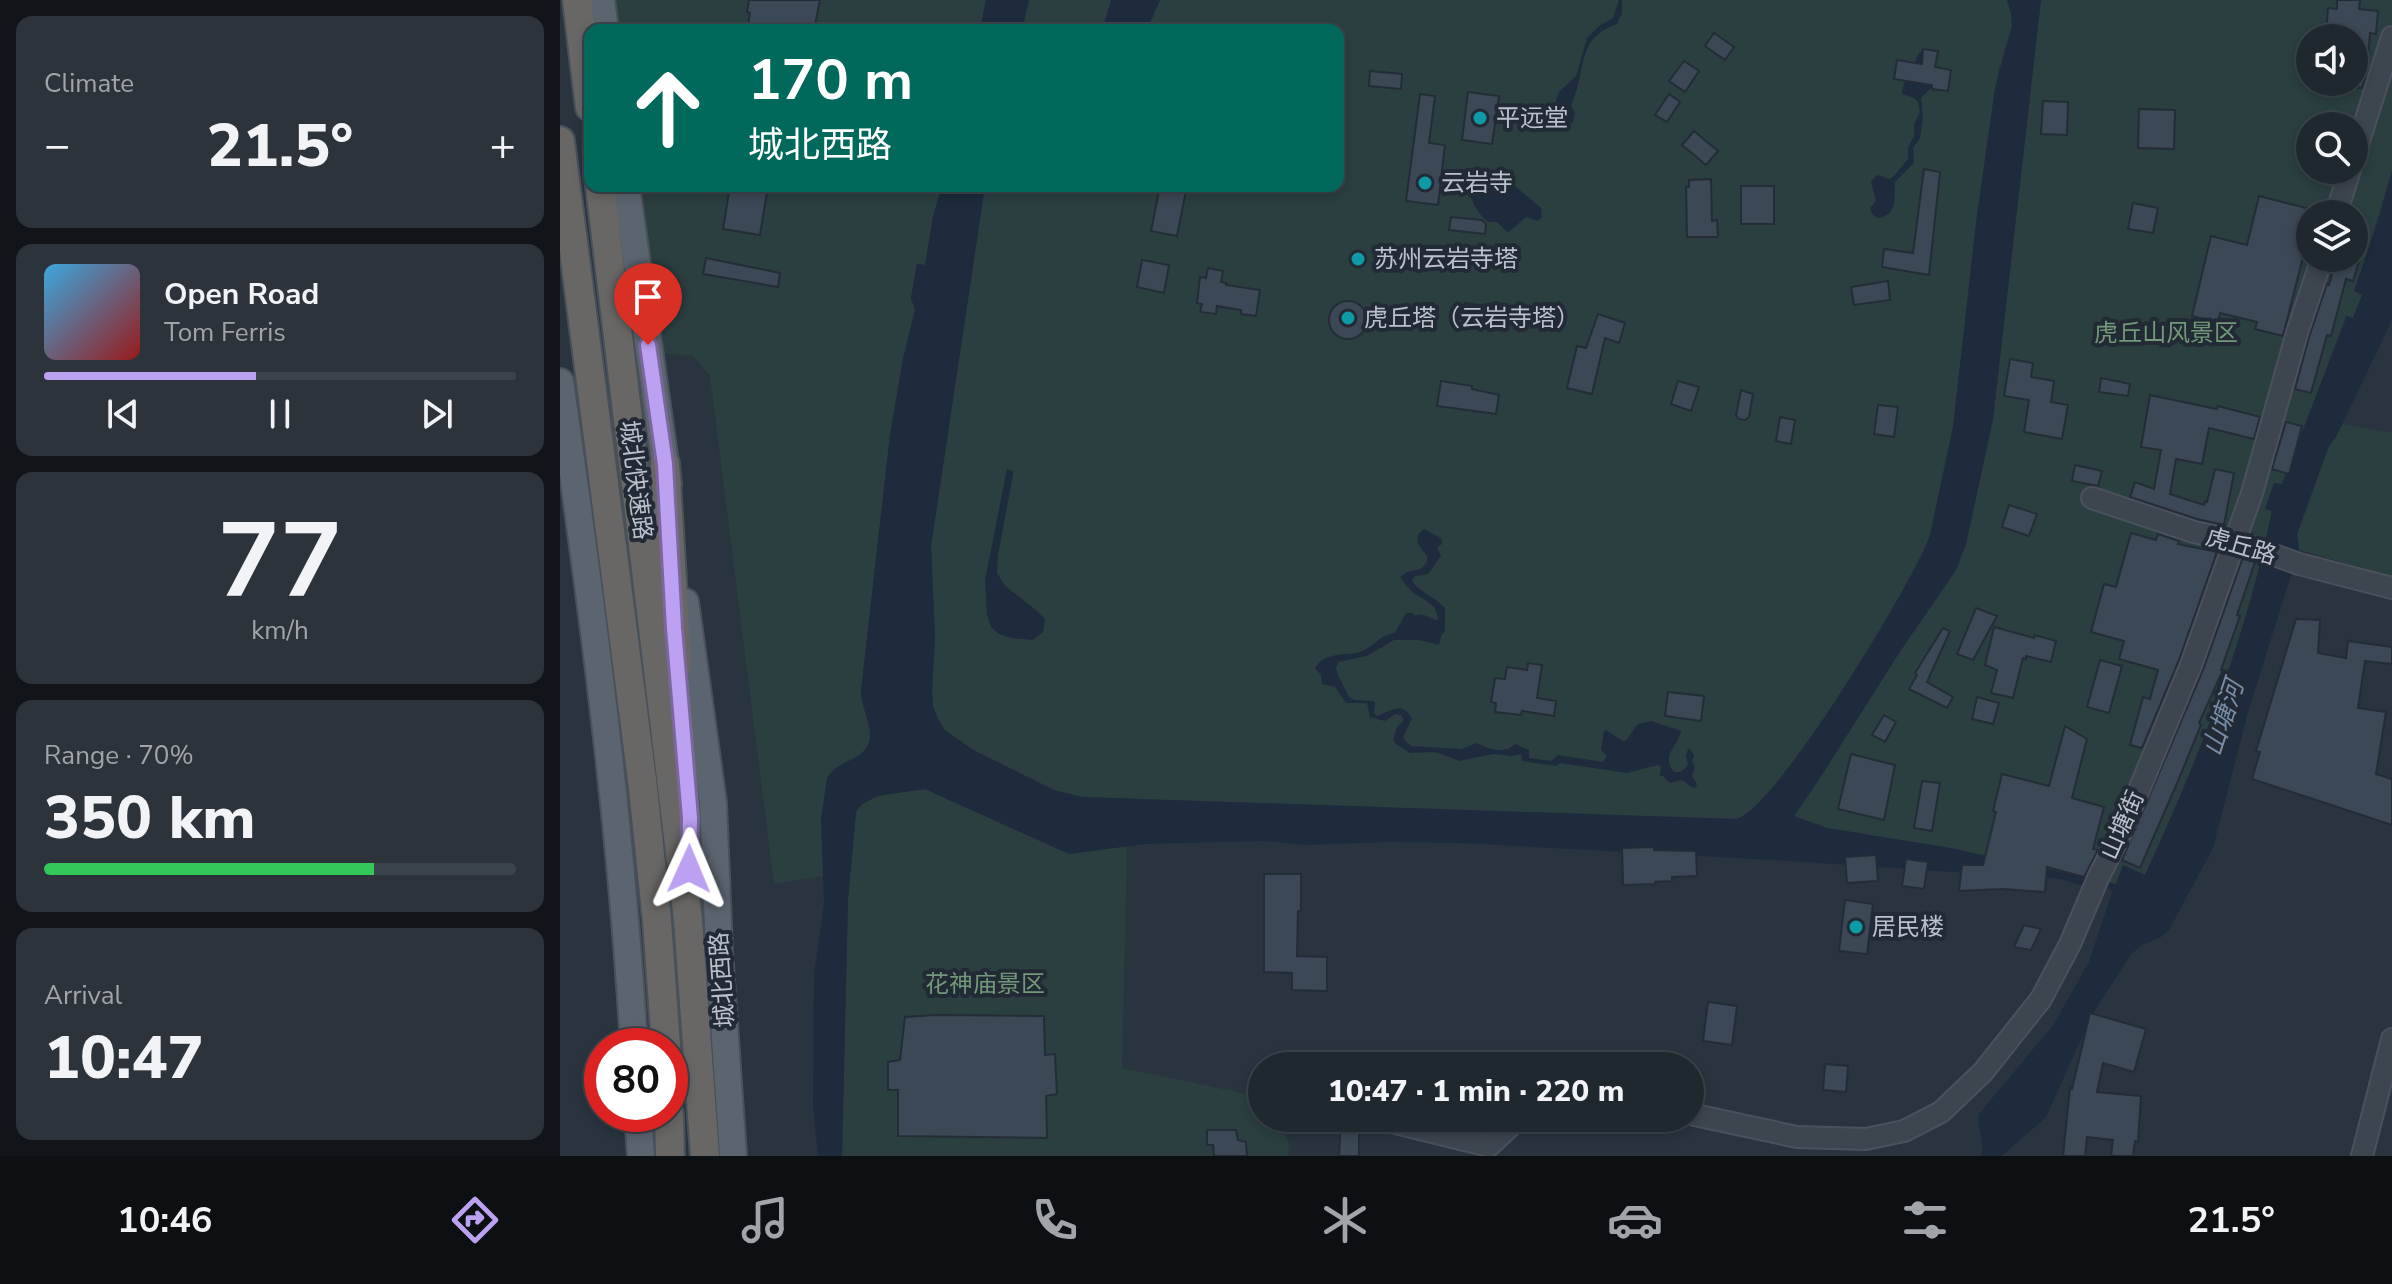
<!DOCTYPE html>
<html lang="en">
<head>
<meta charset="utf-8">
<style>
	body { margin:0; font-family:"Nunito Sans","Noto Sans SC",sans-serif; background:#2c333b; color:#f1f3f6; height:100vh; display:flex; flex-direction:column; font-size:30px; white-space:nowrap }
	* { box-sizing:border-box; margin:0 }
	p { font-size:26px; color:#a1a5aa }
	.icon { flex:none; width:44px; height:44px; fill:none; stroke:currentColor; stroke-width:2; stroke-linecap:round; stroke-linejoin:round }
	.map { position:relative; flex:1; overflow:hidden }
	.drawer { display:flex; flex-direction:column; gap:16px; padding:16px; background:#11151a; width:560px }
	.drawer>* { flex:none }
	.guide { position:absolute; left:24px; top:24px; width:760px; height:168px; border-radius:16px; box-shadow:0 4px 12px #0003,0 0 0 2px #3c444b; background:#00695c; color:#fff; overflow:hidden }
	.fabs { position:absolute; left:1736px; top:24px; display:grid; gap:16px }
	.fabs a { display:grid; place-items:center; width:72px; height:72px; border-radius:50%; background:#1f272f; box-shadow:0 4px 12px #0003,0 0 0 2px #3c444b; font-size:40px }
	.speed { position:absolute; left:24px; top:1028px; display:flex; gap:16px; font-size:40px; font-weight:700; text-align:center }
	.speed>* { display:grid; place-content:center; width:104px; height:104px; border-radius:50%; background:#1f272f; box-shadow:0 4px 12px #0003,0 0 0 2px #3c444b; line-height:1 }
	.speed .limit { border:12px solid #d22; background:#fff; color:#111 }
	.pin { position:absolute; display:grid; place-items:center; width:68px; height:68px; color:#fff; margin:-82px -34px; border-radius:50% 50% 50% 0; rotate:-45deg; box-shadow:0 0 8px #0007 }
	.pin .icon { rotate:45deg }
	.me { position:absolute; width:88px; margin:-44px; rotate:1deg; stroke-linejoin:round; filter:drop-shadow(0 0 6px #0008) }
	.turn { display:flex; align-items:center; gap:28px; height:168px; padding:0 32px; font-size:36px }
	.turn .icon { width:104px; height:104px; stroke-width:2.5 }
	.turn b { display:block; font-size:56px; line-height:68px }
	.big { font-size:60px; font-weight:800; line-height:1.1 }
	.drawer .widget { flex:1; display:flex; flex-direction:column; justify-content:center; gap:12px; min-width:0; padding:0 28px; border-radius:16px; background:#2c333b }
	.drawer .dial { align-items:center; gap:0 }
	.dial b { font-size:104px; line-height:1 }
	.song { display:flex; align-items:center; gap:24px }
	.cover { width:96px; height:96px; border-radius:12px; background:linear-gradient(135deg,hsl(200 70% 55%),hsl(0 70% 35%)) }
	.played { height:8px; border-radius:4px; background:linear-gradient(90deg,#bca0f2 45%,#3c444b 45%) }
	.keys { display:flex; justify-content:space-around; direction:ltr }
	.heat { display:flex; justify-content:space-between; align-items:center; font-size:44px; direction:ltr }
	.charge { height:12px; border-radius:6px; background:linear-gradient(90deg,#34c759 70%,#3c444b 0) }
	.trip { position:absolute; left:688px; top:1052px; width:456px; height:80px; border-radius:40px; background:#1f272f; box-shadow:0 4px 12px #0003,0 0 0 2px #3c444b; font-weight:800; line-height:80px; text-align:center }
	.tabs { display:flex; height:128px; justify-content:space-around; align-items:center; background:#0c1013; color:#a1a5aa }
	.tabs .icon { width:56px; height:56px }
	.tabs .active { color:#bca0f2 }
	.tabs b { font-size:36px; color:#f1f3f6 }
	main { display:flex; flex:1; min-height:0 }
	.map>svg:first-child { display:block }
</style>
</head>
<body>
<main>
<section class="drawer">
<div class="widget"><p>Climate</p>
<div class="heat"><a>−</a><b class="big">21.5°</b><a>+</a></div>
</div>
<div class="widget">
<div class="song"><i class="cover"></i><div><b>Open Road</b><p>Tom Ferris</p></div></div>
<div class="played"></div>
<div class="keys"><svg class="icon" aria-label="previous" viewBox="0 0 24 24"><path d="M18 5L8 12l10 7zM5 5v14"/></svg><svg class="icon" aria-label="pause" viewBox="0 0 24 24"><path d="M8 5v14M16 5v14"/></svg><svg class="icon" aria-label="next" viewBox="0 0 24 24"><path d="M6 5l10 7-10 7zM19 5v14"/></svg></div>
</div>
<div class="widget dial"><b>77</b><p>km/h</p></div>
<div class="widget"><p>Range · 70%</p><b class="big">350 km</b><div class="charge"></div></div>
<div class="widget"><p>Arrival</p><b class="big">10:47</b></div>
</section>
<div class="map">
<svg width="1832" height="1156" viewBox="0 0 1832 1156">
	<rect width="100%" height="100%" fill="#29343f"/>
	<path fill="#2b3f40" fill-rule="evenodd" d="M51 0H426L420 30H55Z
		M469 0H1447L1451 13 1452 26 1439 68 1417 215 1393 427 1370 535C1358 568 1336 602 1318 632 1280 694 1241 759 1190 812L1177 819 1127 818 522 797 494 790 413 750 385 730 377 719 373 706 372 691 375 638 371 546 425 186H778V30H462Z
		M1481 0H1832V171L1795 292 1802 295 1793 318 1786 316 1722 485 1714 484 1705 508 1712 510C1687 637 1639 758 1585 875L1556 885 1390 848 1267 828 1233 816 1258 781 1339 653 1396 570 1406 544 1433 419ZM1750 38H1794V82H1750ZM1750 126H1794V170H1750ZM1750 214H1794V258H1750Z
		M74 186H382L373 217 365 265 357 264 351 298 355 309 343 359 330 435 301 691C301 720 331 747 284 763L261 820 264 876 214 884 150 376 133 356 95 353Z
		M1783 424 1832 433V576L1739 550 1737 534 1769 446Z
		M365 789 509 854 567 846 562 1068 702 1097V1118H715L729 1143 728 1156H282L288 899 296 812C309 791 343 792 365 789Z"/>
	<path fill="#1d2b3d" d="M426 0H469L462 30H420Z
		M551 0H600L587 30H542Z
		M1059 0H1062V13L1057 24C1014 39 1028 71 1011 105L1015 113 1013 122 1003 130H997L989 125 990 106 995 103 999 92 1016 76 1027 38 1039 26 1053 18Z
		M1447 0H1481L1433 419 1406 544 1396 570 1339 653 1258 781 1234 816 1267 828 1390 848 1556 884 1563 865 1585 875C1639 758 1687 637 1712 511L1705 509 1714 483 1722 484 1787 316 1793 318 1802 295 1794 291 1817 224 1832 171V320L1776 437 1769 446 1737 534 1739 550 1688 712 1653 848 1609 930 1601 937 1582 945 1571 954 1532 1015 1486 1117 1442 1156H1421C1425 1140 1416 1128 1419 1114L1494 1024 1529 962 1553 889 1521 885 1500 879 1448 873H1407L1213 860 901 843 829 842 746 845 705 841 620 843 585 844 509 854 365 789 317 796 301 805 296 812 288 899 282 1156H258L253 1107 254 975 264 903 261 820 267 778C278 758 309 762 310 735 310 719 301 706 301 691L330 435 343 359 355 310 351 298 357 264 365 265 373 217 382 186H425L371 546 375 638 372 691 373 706 378 719 385 730 413 750 494 790 522 797 1177 819C1218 806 1354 582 1370 535L1393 427 1417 215 1435 88 1452 26 1451 13Z
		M1363 50 1369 52 1371 50 1369 66 1374 68 1371 88 1361 98 1363 118 1360 138 1353 148 1354 163 1335 182C1334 198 1338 216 1317 218L1312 214 1310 208 1316 201 1311 182 1317 175 1329 179 1333 177 1348 159V148L1354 136V124L1360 112 1358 102 1354 98 1342 94 1344 82H1352C1354 72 1353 56 1363 50Z
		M909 180 956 187 981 208 982 217 978 221 966 217 949 232 946 231 937 222H928C916 212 912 201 906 186Z
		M826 243 854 251 853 259 847 270 834 273 827 271 823 266Z
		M447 469 453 471V475L438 555 437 573 445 586 476 610 485 619 483 632 473 640 451 638 439 634 431 627 427 615 425 580Z
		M864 529 881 538 882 544 877 547 881 556 868 574 855 576 852 581C861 593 875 597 885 608V631L881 636 879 645 859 640H834L807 656 778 662 776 669 778 675 789 697 795 700 813 701 815 703 814 713 817 716C830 712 842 700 852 719L843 737 846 742 852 746 901 749 917 743C928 749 945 755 955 744L969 750V758L991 761 998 755 1043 762 1047 756 1041 750 1044 731 1046 730C1070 745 1061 746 1078 724L1091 721 1121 731C1118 747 1100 755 1114 772H1121L1128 765 1126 756 1128 749 1131 750 1134 756 1132 762 1135 767 1132 776 1137 784 1136 787 1133 788 1122 780 1110 783 1103 776H1100L1101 767 1098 765 1067 773 1000 763 997 766 962 761 961 754 952 756 933 754 899 761C873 750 877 752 850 753L836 744 833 739 837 727 844 720 841 715 835 714 825 721 810 717 807 703H786L775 687 762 684 761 675 755 668C766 650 788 657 802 651 815 646 819 635 835 633L846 613H853L855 616C865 611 870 621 878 620 877 606 869 602 858 596 851 592 844 583 840 577L847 572 861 569 867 562V556C860 547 851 538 864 529Z"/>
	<path fill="#3c4855" stroke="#242c37" stroke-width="2" d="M189 0H260L254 30H187L190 13 187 12Z
		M1777 0H1800L1799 9 1818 11 1816 34 1810 33 1807 72 1802 88 1794 87V38L1766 34 1768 8 1777 9Z
		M1154 33 1174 47 1165 60 1145 46Z
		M1363 49 1378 51 1375 67 1391 70 1388 91 1372 89V85L1334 79 1337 60 1362 64Z
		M1124 61 1139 71 1125 92 1109 81Z
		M810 71 842 74 841 89 809 86Z
		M908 92 939 96 932 144 902 140Z
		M860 94 875 96 869 143 885 145 878 205 846 201Z
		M1109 94 1120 102 1107 122 1095 115Z
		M1483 101 1508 102 1507 135 1481 134Z
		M1579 109 1615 110 1614 149 1578 148Z
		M1134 131 1158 151 1146 165 1122 145Z
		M1364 169 1380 172 1369 275 1322 267 1324 249 1353 253Z
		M1151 179 1152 221 1157 220 1158 237H1127L1126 187H1129V180Z
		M170 186H197L196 190 207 192 200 235 163 229Z
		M600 186H627L617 236 591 231Z
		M1181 186H1214V224H1181Z
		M1699 196 1750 209V229L1723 336 1695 329 1697 322 1660 313 1658 323 1632 316 1651 236 1687 245Z
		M1573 203 1598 208 1593 233 1568 229Z
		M891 217 922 220 926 224 925 234 889 230Z
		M146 258 220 273 218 287 143 274Z
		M1776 258H1800L1793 281 1786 279 1771 336 1767 335 1751 393 1735 389 1749 337 1767 284 1769 285Z
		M582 260 609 265 604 293 577 287Z
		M648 268 663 271 661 282 666 283V285L700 290 696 316 681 314V310L657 306 656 314 640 312 642 304 637 303 640 277 646 278Z
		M1328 281 1330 300 1294 305 1291 287Z
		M769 320a19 19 0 1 1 38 0a19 19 0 1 1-38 0Z
		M905 303 927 306 926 321 902 317Z
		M1038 314 1065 323 1059 343 1045 338 1032 394 1007 388 1017 346 1026 348Z
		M1450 359 1473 363 1471 377 1494 381 1491 402 1508 405 1502 439 1464 432 1469 400 1444 396Z
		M1541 378 1570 384 1568 396 1539 392Z
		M881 381 912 386V389L939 395 936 414 877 406Z
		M1118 381 1139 387 1131 411 1111 404Z
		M1181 390 1193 394 1189 417 1185 420 1179 419 1176 415Z
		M1590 395 1657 409 1658 406 1700 417 1694 439 1649 428 1642 464 1616 459 1610 494 1644 505 1645 501 1647 502 1655 469 1674 473 1664 525 1637 519 1570 497 1575 482 1594 489 1601 450 1581 447Z
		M1318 405 1338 407 1334 437 1314 434Z
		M1220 417 1235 420 1231 444 1216 441Z
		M1726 422 1742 426 1729 474 1712 469Z
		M1515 465 1542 471 1538 486 1512 481Z
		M1449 505 1477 514 1469 536 1442 527Z
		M1571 533 1596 540 1598 534 1619 541 1618 544 1657 552 1619 660 1582 748 1570 745 1583 697 1590 699 1598 670 1559 659 1564 641 1531 632 1544 584 1556 587Z
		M1683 557 1695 562 1677 615 1680 616 1661 670H1663L1639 723 1641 725 1618 781 1580 868 1562 860 1643 670Z
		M1416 608 1437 616 1413 660 1397 654Z
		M1736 619 1760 620 1758 653 1786 658 1788 641 1832 647V664L1805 661 1798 708 1826 712 1816 774 1832 779V825L1692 779 1700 752 1696 751Z
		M1434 627 1474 638 1475 635 1496 641 1491 662 1466 656V659L1463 658 1453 698 1431 693 1437 670 1425 665Z
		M1383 628 1390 631 1367 682 1393 697 1387 708 1349 689 1357 675 1355 673Z
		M1540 660 1562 666 1549 713 1527 707Z
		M968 663 982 665 977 698 996 701 994 716 962 711 961 715 935 712 936 703 931 702 935 678 945 679 947 667 967 670Z
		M1108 692 1144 696 1141 721 1105 716Z
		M1417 697 1439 703 1433 724 1412 719Z
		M1324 715 1336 722 1325 742 1312 735Z
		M1505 726 1527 739 1512 798 1544 807 1533 849 1538 850 1524 877 1487 867 1485 892 1442 889 1399 891 1402 865H1423L1436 812 1433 811 1442 774 1489 786Z
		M1291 754 1335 765 1324 820 1278 809Z
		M1362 781 1380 783 1372 831 1354 828Z
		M1094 847V850L1136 851 1137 876 1112 877V881L1095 882V884L1063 885 1062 848Z
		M1316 855 1318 881 1287 883 1285 857Z
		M1346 859 1368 862 1364 889 1342 886Z
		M704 874H741V911H738L737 956 767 957V991L732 990V973L704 972Z
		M1285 900 1313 904 1307 954 1279 951Z
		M1464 925 1481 929 1471 950 1454 947Z
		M1148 1002 1177 1006 1172 1045 1143 1041Z
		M1530 1013 1586 1029 1574 1072 1543 1063 1537 1092 1581 1096 1578 1142 1575 1141 1573 1156H1551L1553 1140 1527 1137 1525 1156H1503L1510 1088 1512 1089Z
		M375 1015 484 1016 485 1055 495 1054 497 1094 486 1096 487 1138 338 1136V1090H328V1062L340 1060 345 1017Z
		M1265 1064 1288 1066 1286 1092 1263 1090Z
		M781 1118 799 1119V1156H779Z
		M647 1130H676L678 1140 686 1142 687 1156H654L653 1145H647Z"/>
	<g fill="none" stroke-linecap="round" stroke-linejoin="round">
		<g stroke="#4a515c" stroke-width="24">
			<path id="tertiary" d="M1794 157 1832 37
				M1776 214 1790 170
				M1532 498 1634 532 1676 541 1739 564 1832 588
				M1130 1114 1237 1137 1306 1139 1344 1131 1381 1112 1423 1072 1481 999 1510 944 1539 876 1561 833 1631 665 1692 493 1737 333 1762 258
				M815 1118 929 1146 959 1118
				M1802 1156 1832 1039"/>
		</g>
		<g stroke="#4a515c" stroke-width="30">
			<path id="primary" d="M41 0 45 30
				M66 186 108 484
				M0 382C32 603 61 823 74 1046
				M125 602 153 803 159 951 173 1156
				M78 1114 81 1156"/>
		</g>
		<g stroke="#48505a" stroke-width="32">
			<path id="trunk" d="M17 0 30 107
				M0 141 83 788 97 921 106 1046
				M40 186 128 920 145 1156
				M105 464 117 664
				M109 1114 110 1156"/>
		</g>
		<use href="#tertiary" stroke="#3d454f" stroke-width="20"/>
		<use href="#primary" stroke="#5b656f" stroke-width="26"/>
		<use href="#trunk" stroke="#686765" stroke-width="28"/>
	</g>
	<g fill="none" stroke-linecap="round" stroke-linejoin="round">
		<g stroke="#7a689d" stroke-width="20">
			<path id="route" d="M88 345 105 464 114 628 130 818 129 869"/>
		</g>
		<use href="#route" stroke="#bca0f2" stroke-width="14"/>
	</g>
	<g fill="#0f9aa8" stroke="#222a35" stroke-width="3">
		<circle cx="920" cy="118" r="8"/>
		<circle cx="865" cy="183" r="8"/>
		<circle cx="798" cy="259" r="8"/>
		<circle cx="788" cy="318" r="8"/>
		<circle cx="1296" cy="927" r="8"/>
	</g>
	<g text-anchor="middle" stroke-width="8" stroke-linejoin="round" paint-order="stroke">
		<g font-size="24" fill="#bac1ca" stroke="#222a35" text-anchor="start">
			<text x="936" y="126">平远堂</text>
			<text x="881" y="191">云岩寺</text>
			<text x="814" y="267">苏州云岩寺塔</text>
			<text x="804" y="326">虎丘塔（云岩寺塔）</text>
			<text x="1312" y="935">居民楼</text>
		</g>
		<g font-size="24" fill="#73987a" stroke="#222a35">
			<text x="1606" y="341">虎丘山风景区</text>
			<text x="425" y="992">花神庙景区</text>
		</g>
		<g font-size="24" fill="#bac1ca" stroke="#222a35">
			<text transform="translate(76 480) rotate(83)" y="8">城北快速路</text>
			<text transform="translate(1681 546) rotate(17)" y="8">虎丘路</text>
			<text transform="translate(1562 825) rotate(-66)" y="8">山塘街</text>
			<text transform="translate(162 980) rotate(-94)" y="8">城北西路</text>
		</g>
		<g font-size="26" font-style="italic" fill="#778da5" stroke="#222a35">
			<text transform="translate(1663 718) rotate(-72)" y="9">山塘河</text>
		</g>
	</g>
</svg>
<div class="fabs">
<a><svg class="icon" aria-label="sound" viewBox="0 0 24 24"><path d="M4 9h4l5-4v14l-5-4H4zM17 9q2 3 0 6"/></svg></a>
<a><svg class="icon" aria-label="search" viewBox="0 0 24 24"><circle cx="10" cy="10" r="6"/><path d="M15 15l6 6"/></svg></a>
<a><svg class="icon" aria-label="layers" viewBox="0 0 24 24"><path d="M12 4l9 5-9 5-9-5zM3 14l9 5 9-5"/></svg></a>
</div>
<div class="speed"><div class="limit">80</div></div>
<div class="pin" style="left:88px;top:345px;background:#d93025"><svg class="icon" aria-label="arrive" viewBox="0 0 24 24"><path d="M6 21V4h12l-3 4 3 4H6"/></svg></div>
<svg class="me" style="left:129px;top:869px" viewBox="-20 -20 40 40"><path d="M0-17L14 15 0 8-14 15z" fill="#bca0f2" stroke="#fff" stroke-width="4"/></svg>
<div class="trip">10:47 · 1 min · 220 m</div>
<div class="guide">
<div class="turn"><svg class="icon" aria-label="ahead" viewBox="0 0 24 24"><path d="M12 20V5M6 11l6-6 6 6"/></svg><div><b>170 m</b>城北西路</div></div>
</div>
</div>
</main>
<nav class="tabs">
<b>10:46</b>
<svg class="icon active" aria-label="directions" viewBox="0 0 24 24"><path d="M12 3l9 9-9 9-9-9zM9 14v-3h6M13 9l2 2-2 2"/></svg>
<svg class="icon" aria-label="music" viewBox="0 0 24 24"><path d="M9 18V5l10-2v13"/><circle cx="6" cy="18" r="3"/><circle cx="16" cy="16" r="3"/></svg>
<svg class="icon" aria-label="phone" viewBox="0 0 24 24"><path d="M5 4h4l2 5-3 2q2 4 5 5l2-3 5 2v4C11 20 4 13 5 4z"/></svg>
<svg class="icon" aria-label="climate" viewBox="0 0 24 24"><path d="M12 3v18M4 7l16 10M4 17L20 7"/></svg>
<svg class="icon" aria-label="car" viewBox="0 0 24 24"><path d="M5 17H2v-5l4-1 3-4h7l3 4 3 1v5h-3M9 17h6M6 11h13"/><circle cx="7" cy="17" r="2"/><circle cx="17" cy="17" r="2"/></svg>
<svg class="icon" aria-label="filters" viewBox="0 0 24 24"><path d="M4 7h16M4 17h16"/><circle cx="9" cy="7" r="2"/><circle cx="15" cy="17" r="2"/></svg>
<b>21.5°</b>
</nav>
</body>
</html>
